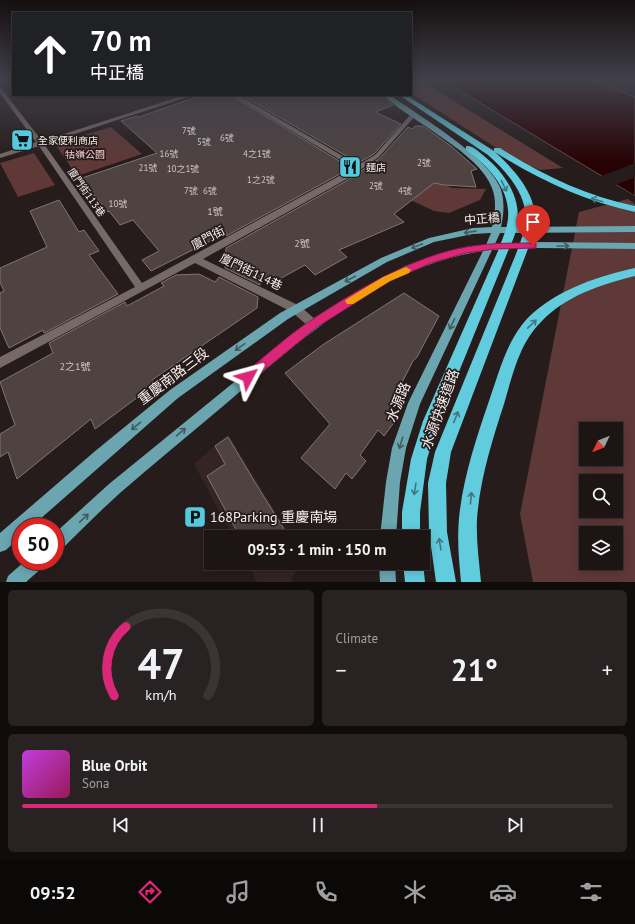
<!DOCTYPE html>
<html lang="en">
<head>
<meta charset="utf-8">
<style>
	body { margin:0; font-family:"PT Sans","Noto Sans TC",sans-serif; background:#292222; color:#f1f3f6; height:100vh; display:flex; flex-direction:column; font-size:15px; white-space:nowrap }
	* { box-sizing:border-box; margin:0 }
	p { font-size:13px; color:#a09fa0 }
	.icon { flex:none; width:22px; height:22px; fill:none; stroke:currentColor; stroke-width:2; stroke-linecap:round; stroke-linejoin:round }
	.map { position:relative; height:582px; overflow:hidden }
	.panel { display:flex; flex-direction:column; gap:8px; padding:8px; background:#0f0c0b; flex:1 }
	.panel>* { flex:none }
	.top-card { position:absolute; left:12px; top:12px; width:400px; height:84px; border-radius:0px; box-shadow:0 2px 10px #0003,0 0 0 1px #3a3434; background:#202124; color:#fff; overflow:hidden }
	.needle { width:26px; rotate:227deg }
	.controls { position:absolute; left:579px; top:422px; display:grid; gap:8px }
	.controls a { display:grid; place-items:center; width:44px; height:44px; border-radius:0px; background:#1c1514; box-shadow:0 2px 10px #0003,0 0 0 1px #3a3434; font-size:20px }
	.speed { position:absolute; left:12px; top:518px; display:flex; gap:8px; font-size:20px; font-weight:700; text-align:center }
	.speed>* { display:grid; place-content:center; width:52px; height:52px; border-radius:50%; background:#1c1514; box-shadow:0 2px 10px #0003,0 0 0 1px #3a3434; line-height:1 }
	.speed .limit { border:6px solid #d22; background:#fff; color:#111 }
	.pin { position:absolute; display:grid; place-items:center; width:34px; height:34px; color:#fff; margin:-41px -17px; border-radius:50% 50% 50% 0; rotate:-45deg; box-shadow:0 0 4px #0007 }
	.pin .icon { rotate:45deg }
	.me { position:absolute; width:44px; margin:-22px; rotate:51deg; stroke-linejoin:round; filter:drop-shadow(0 0 3px #0008) }
	.turn { display:flex; align-items:center; gap:14px; height:84px; padding:0 12px; font-size:18px }
	.turn .icon { width:52px; height:52px; stroke-width:2.5 }
	.turn b { display:block; font-size:28px; line-height:34px }
	.big { font-size:30px; font-weight:600; line-height:1.1 }
	.panel .card { flex:1; display:flex; flex-direction:column; justify-content:center; gap:6px; min-width:0; padding:0 14px; border-radius:6px; background:#292222 }
	.panel .dial { align-items:center; gap:0 }
	.dial svg { height:104px; overflow:visible; fill:none; stroke:#3a3434; stroke-width:7; stroke-linecap:round; text-anchor:middle }
	.dial text { fill:#f1f3f6; stroke:none }
	.song { display:flex; align-items:center; gap:12px }
	.cover { width:48px; height:48px; border-radius:6px; background:linear-gradient(135deg,hsl(290 70% 55%),hsl(330 70% 35%)) }
	.played { height:4px; border-radius:2px; background:linear-gradient(90deg,#db2777 60%,#3a3434 60%) }
	.keys { display:flex; justify-content:space-around; direction:ltr }
	.heat { display:flex; justify-content:space-between; align-items:center; font-size:22px; direction:ltr }
	.panel .tiles { flex:1; display:grid; gap:8px; grid-template-columns:1fr 1fr }
	.card:last-child { grid-column:span 2 }
	.trip { position:absolute; left:204px; top:530px; width:226px; height:40px; border-radius:0px; background:#1c1514; box-shadow:0 2px 10px #0003,0 0 0 1px #3a3434; font-weight:600; line-height:40px; text-align:center }
	.tabs { display:flex; height:64px; justify-content:space-around; align-items:center; background:#0b0808; color:#a09fa0 }
	.tabs .icon { width:28px; height:28px }
	.tabs .active { color:#db2777 }
	.tabs b { font-size:18px; color:#f1f3f6 }
	.map>svg:first-child { display:block }
</style>
</head>
<body>
<div class="map">
<svg width="635" height="582" viewBox="0 0 635 582">
	<rect width="100%" height="100%" fill="#261c1b"/>
	<path fill="#342423" d="M228 434 291 537H233L194 464Z
		M247 563H299L291 582H257Z"/>
	<path fill="#5f3937" fill-rule="evenodd" d="M411 80H420L563 168 540 170 515 160 411 93Z
		M111 127 142 154 77 176 55 144Z
		M34 153 55 185 18 197 0 163Z
		M410 174 453 188 486 189 480 200 449 213 434 211 389 190Z
		M628 199 635 204V582H533L520 514 579 212ZM586 429H616V459H586ZM586 481H616V511H586ZM586 533H616V563H586Z"/>
	<path fill="#270204" stroke="#65494a" d="M442 80H588L635 97V196Z"/>
	<path fill="#261c1b" d="M635 163V177L615 185 635 196V198L599 177Z"/>
	<path fill="#4f4342" stroke="#817474" d="M202 95H230L351 168 226 236V233L151 271 142 260 159 251 133 220 120 225 109 211 108 212 94 195 91 196 79 179 157 153 121 121 137 116 139 117Z
		M241 95H376L379 97 382 96 393 105 375 112 401 124 374 154 358 163Z
		M415 126H423L451 146 477 169 471 171 476 187 444 185 434 183 394 214 404 222 339 250 347 257 315 275 305 265 274 282 260 276V285L225 268 226 248 348 180 380 158 408 127 412 129Z
		M59 200 79 232 84 230 99 251 89 255 118 294 44 333 43 330 9 348 0 328V293L4 291 0 282V268L47 247 30 211Z
		M199 274 215 282 219 277 258 297 257 308 152 380 154 385 95 429 91 419 17 479 8 452 0 457V434L15 425 0 382 53 353 49 343 125 302 127 306 164 286 161 283 176 275Z
		M404 293 439 316 417 357 413 361 394 398 399 401 391 412 398 417 384 436 378 430 360 455 366 461 352 479 346 473 335 489 301 458 330 424 285 373 324 344Z
		M228 437 256 484 289 537H240L207 476 225 464 215 446Z"/>
	<g fill="none" stroke-linecap="round" stroke-linejoin="round">
		<path fill="#766a69" fill-rule="evenodd" d="M0 87 42 141 185 95H194L44 144 142 283 354 168 231 95H238L358 165 375 155 411 114 416 115 379 157 347 179 203 259 300 306 317 321 318 324 317 327 313 328 309 327 292 312 195 263 0 368V357L135 287 39 146 0 158V154L36 142 0 93Z"/>
		<path fill="#6aa5b0" fill-rule="evenodd" d="M383 95H390C419 116 486 155 500 187 505 200 504 214 501 227L635 226V232L500 233 495 244 537 242 635 243V249L537 248 492 250 420 404 406 448 400 482 396 537H380L386 482 392 448 408 403 483 251C378 266 299 342 222 407 188 436 153 464 120 493 100 511 80 531 61 550L55 552V533L109 484 309 321 372 283 405 266 442 253 486 245 491 233 473 234 434 242 387 262 288 319 178 398 31 527H21V536L6 550 0 552V533L94 452 170 390 280 313 381 258 429 238 473 228 492 227C495 214 497 201 492 188 479 152 411 122 383 95Z
			M25 561H45L43 567 26 582H6L8 576Z
			M379 563H395L396 582H380Z"/>
		<path fill="#62ccdf" fill-rule="evenodd" d="M399 95H406L494 151V148H500C542 175 586 196 635 206V212C584 201 539 180 495 152 516 171 539 197 535 227 534 236 529 245 526 254L451 452 446 483 447 532 456 582H436L429 532 428 483 435 452 516 254C519 245 523 236 525 227 530 197 508 173 488 155Z
			M466 146C473 145 479 152 484 156 504 172 522 198 517 225 516 234 512 242 508 251L439 421 427 459 420 512V537H402V512L411 459 423 421 498 251C501 242 505 234 507 225 514 193 490 167 466 150Z
			M635 268V276C602 284 565 296 541 322 519 344 513 374 504 404 492 441 480 479 477 519 476 540 479 561 481 582H461C459 561 457 540 459 518 463 478 476 439 489 401 500 370 508 335 533 313 562 288 599 276 635 268Z
			M403 563H423L425 582H405Z"/>
	</g>
	<defs><path id="oneway-shaft" d="M-6 0H5M1.5-3L5.5 0L1.5 3" fill="none" stroke-width="1.6" stroke-linecap="round" stroke-linejoin="round"/></defs>
	<g stroke="#44747d">
		<use href="#oneway-shaft" transform="translate(504 186) rotate(64)"/>
		<use href="#oneway-shaft" transform="translate(597 200) rotate(-162)"/>
		<use href="#oneway-shaft" transform="translate(532 324) rotate(-44)"/>
		<use href="#oneway-shaft" transform="translate(456 417) rotate(-68)"/>
		<use href="#oneway-shaft" transform="translate(415 489) rotate(99)"/>
		<use href="#oneway-shaft" transform="translate(471 498) rotate(-85)"/>
		<use href="#oneway-shaft" transform="translate(440 544) rotate(-99)"/>
	</g>
	<g stroke="#455a5e">
		<use href="#oneway-shaft" transform="translate(470 232) rotate(172)"/>
		<use href="#oneway-shaft" transform="translate(417 246) rotate(158)"/>
		<use href="#oneway-shaft" transform="translate(563 246)"/>
		<use href="#oneway-shaft" transform="translate(350 279) rotate(152)"/>
		<use href="#oneway-shaft" transform="translate(452 324) rotate(116)"/>
		<use href="#oneway-shaft" transform="translate(240 347) rotate(145)"/>
		<use href="#oneway-shaft" transform="translate(136 426) rotate(140)"/>
		<use href="#oneway-shaft" transform="translate(181 432) rotate(-40)"/>
		<use href="#oneway-shaft" transform="translate(401 443) rotate(107)"/>
		<use href="#oneway-shaft" transform="translate(84 518) rotate(-43)"/>
	</g>
	<linearGradient id="sky" x2="0" y2="1"><stop stop-color="#150f0f"/><stop offset="0.49" stop-color="#41404a"/><stop offset="1" stop-color="#41404a" stop-opacity="0"/></linearGradient>
	<rect width="635" height="162" fill="url(#sky)"/>
	<path fill="#db2777" stroke="#8e194d" d="M533 243 536 244V248L495 249 466 253 431 263 390 281 317 327 251 381 248 382 244 381 242 377 244 373C266 356 287 336 310 321 356 290 412 257 466 247 488 243 511 243 533 243Z"/>
	<path fill="#f59e0b" d="M406 267 411 270 409 273 390 281 353 304H347L345 301 347 299 383 277Z"/>
	<defs>
		<g id="supermarket-square" transform="scale(1.15)"><rect x="-9" y="-9" width="18" height="18" rx="4" fill="#54cade" stroke="#261c1b"/><path d="M-6-5.5h2.5l.6 2H6L4.5 2H-2.5L-4.4-4H-6ZM-1.5 3.2a1.3 1.3 0 1 0 .1 0ZM3 3.2a1.3 1.3 0 1 0 .1 0Z" fill="#111"/></g>
		<g id="restaurant-square" transform="scale(1.15)"><rect x="-9" y="-9" width="18" height="18" rx="4" fill="#54cade" stroke="#261c1b"/><path d="M-5-6h1v4h1v-4h1v4h1v-4h1v5L-1.5 .5V6h-2V.5L-5-1ZM5-6V6H3V1.5H1.5Q1.5-4 5-6Z" fill="#111"/></g>
		<g id="parking-square" transform="scale(1.15)"><rect x="-9" y="-9" width="18" height="18" rx="4" fill="#54cade" stroke="#261c1b"/><path d="M-3.5-5.5H1a3.5 3.5 0 0 1 0 7H-1V5.5H-3.5ZM-1-3.4V-.6H.8a1.4 1.4 0 0 0 0-2.8Z" fill="#111"/></g>
	</defs>
	<g fill-rule="evenodd">
		<use href="#supermarket-square" x="22" y="140"/>
		<use href="#restaurant-square" x="350" y="167"/>
		<use href="#parking-square" x="195" y="517"/>
	</g>
	<g text-anchor="middle" stroke-width="3.5" stroke-linejoin="round" paint-order="stroke">
		<g font-size="9" fill="#cdc5c4">
			<text x="189" y="134">7號</text>
			<text x="227" y="141">6號</text>
			<text x="204" y="145">5號</text>
			<text x="169" y="157">16號</text>
			<text x="257" y="157">4之1號</text>
			<text x="424" y="166">2號</text>
			<text x="148" y="171">21號</text>
			<text x="183" y="172">10之1號</text>
			<text x="261" y="183">1之2號</text>
			<text x="376" y="189">2號</text>
			<text x="191" y="194">7號</text>
			<text x="210" y="194">6號</text>
			<text x="405" y="194">4號</text>
			<text x="118" y="207">10號</text>
		</g>
		<g font-size="10" fill="#f7f0ef" stroke="#261c1b" text-anchor="start">
			<text x="38" y="144">全家便利商店</text>
			<text x="366" y="171">麵店</text>
		</g>
		<g font-size="10" fill="#fecdca" stroke="#261c1b">
			<text x="85" y="158">牯嶺公園</text>
		</g>
		<g font-size="10" fill="#f7f0ef" stroke="#261c1b">
			<text transform="translate(87 192) rotate(55)" y="4">廈門街113巷</text>
		</g>
		<g font-size="10" fill="#cdc5c4">
			<text x="215" y="215">1號</text>
			<text x="302" y="247">2號</text>
			<text x="75" y="370">2之1號</text>
		</g>
		<g font-size="12" fill="#f7f0ef" stroke="#261c1b">
			<text transform="translate(482 219) rotate(-5)" y="4">中正橋</text>
			<text transform="translate(208 238) rotate(-28)" y="4">廈門街</text>
			<text transform="translate(251 272) rotate(26)" y="4">廈門街114巷</text>
		</g>
		<g font-size="14" fill="#f7f0ef" stroke="#261c1b">
			<text transform="translate(173 376) rotate(-37)" y="5">重慶南路三段</text>
			<text transform="translate(398 402) rotate(-68)" y="5">水源路</text>
			<text transform="translate(440 409) rotate(-70)" y="5">水源快速道路</text>
		</g>
		<g font-size="14" fill="#f7f0ef" stroke="#261c1b" text-anchor="start">
			<text x="210" y="522">168Parking 重慶南場</text>
		</g>
	</g>
</svg>
<div class="controls">
<a><svg class="needle" viewBox="-14 -14 28 28"><path d="M0-13l5 13h-10z" fill="#e53935"/><path d="M0 13l5-13h-10z" fill="#a09fa0"/></svg></a>
<a><svg class="icon" aria-label="search" viewBox="0 0 24 24"><circle cx="10" cy="10" r="6"/><path d="M15 15l6 6"/></svg></a>
<a><svg class="icon" aria-label="layers" viewBox="0 0 24 24"><path d="M12 4l9 5-9 5-9-5zM3 14l9 5 9-5"/></svg></a>
</div>
<div class="speed"><div class="limit">50</div></div>
<div class="pin" style="left:533px;top:246px;background:#d93025"><svg class="icon" aria-label="arrive" viewBox="0 0 24 24"><path d="M6 21V4h12l-3 4 3 4H6"/></svg></div>
<svg class="me" style="left:248px;top:377px" viewBox="-20 -20 40 40"><path d="M0-17L14 15 0 8-14 15z" fill="#db2777" stroke="#fff" stroke-width="4"/></svg>
<div class="trip">09:53 · 1 min · 150 m</div>
<div class="top-card">
<div class="turn"><svg class="icon" aria-label="ahead" viewBox="0 0 24 24"><path d="M12 20V5M6 11l6-6 6 6"/></svg><div><b>70 m</b>中正橋</div></div>
</div>
</div>
<section class="panel">
<div class="tiles">
<div class="card dial"><svg viewBox="0 0 100 80">
<path d="M14 69A42 42 0 1 1 86 69"/>
<path d="M14 69A42 42 0 0 1 23 16" stroke="#db2777"/>
<text x="50" y="56" font-size="32" font-weight="700">47</text>
<text x="50" y="72" font-size="11">km/h</text>
</svg></div>
<div class="card"><p>Climate</p>
<div class="heat"><a>−</a><b class="big">21°</b><a>+</a></div>
</div>
<div class="card">
<div class="song"><i class="cover"></i><div><b>Blue Orbit</b><p>Sona</p></div></div>
<div class="played"></div>
<div class="keys"><svg class="icon" aria-label="previous" viewBox="0 0 24 24"><path d="M18 5L8 12l10 7zM5 5v14"/></svg><svg class="icon" aria-label="pause" viewBox="0 0 24 24"><path d="M8 5v14M16 5v14"/></svg><svg class="icon" aria-label="next" viewBox="0 0 24 24"><path d="M6 5l10 7-10 7zM19 5v14"/></svg></div>
</div>
</div>
</section>
<nav class="tabs">
<b>09:52</b>
<svg class="icon active" aria-label="directions" viewBox="0 0 24 24"><path d="M12 3l9 9-9 9-9-9zM9 14v-3h6M13 9l2 2-2 2"/></svg>
<svg class="icon" aria-label="music" viewBox="0 0 24 24"><path d="M9 18V5l10-2v13"/><circle cx="6" cy="18" r="3"/><circle cx="16" cy="16" r="3"/></svg>
<svg class="icon" aria-label="phone" viewBox="0 0 24 24"><path d="M5 4h4l2 5-3 2q2 4 5 5l2-3 5 2v4C11 20 4 13 5 4z"/></svg>
<svg class="icon" aria-label="climate" viewBox="0 0 24 24"><path d="M12 3v18M4 7l16 10M4 17L20 7"/></svg>
<svg class="icon" aria-label="car" viewBox="0 0 24 24"><path d="M5 17H2v-5l4-1 3-4h7l3 4 3 1v5h-3M9 17h6M6 11h13"/><circle cx="7" cy="17" r="2"/><circle cx="17" cy="17" r="2"/></svg>
<svg class="icon" aria-label="filters" viewBox="0 0 24 24"><path d="M4 7h16M4 17h16"/><circle cx="9" cy="7" r="2"/><circle cx="15" cy="17" r="2"/></svg>
</nav>
</body>
</html>
